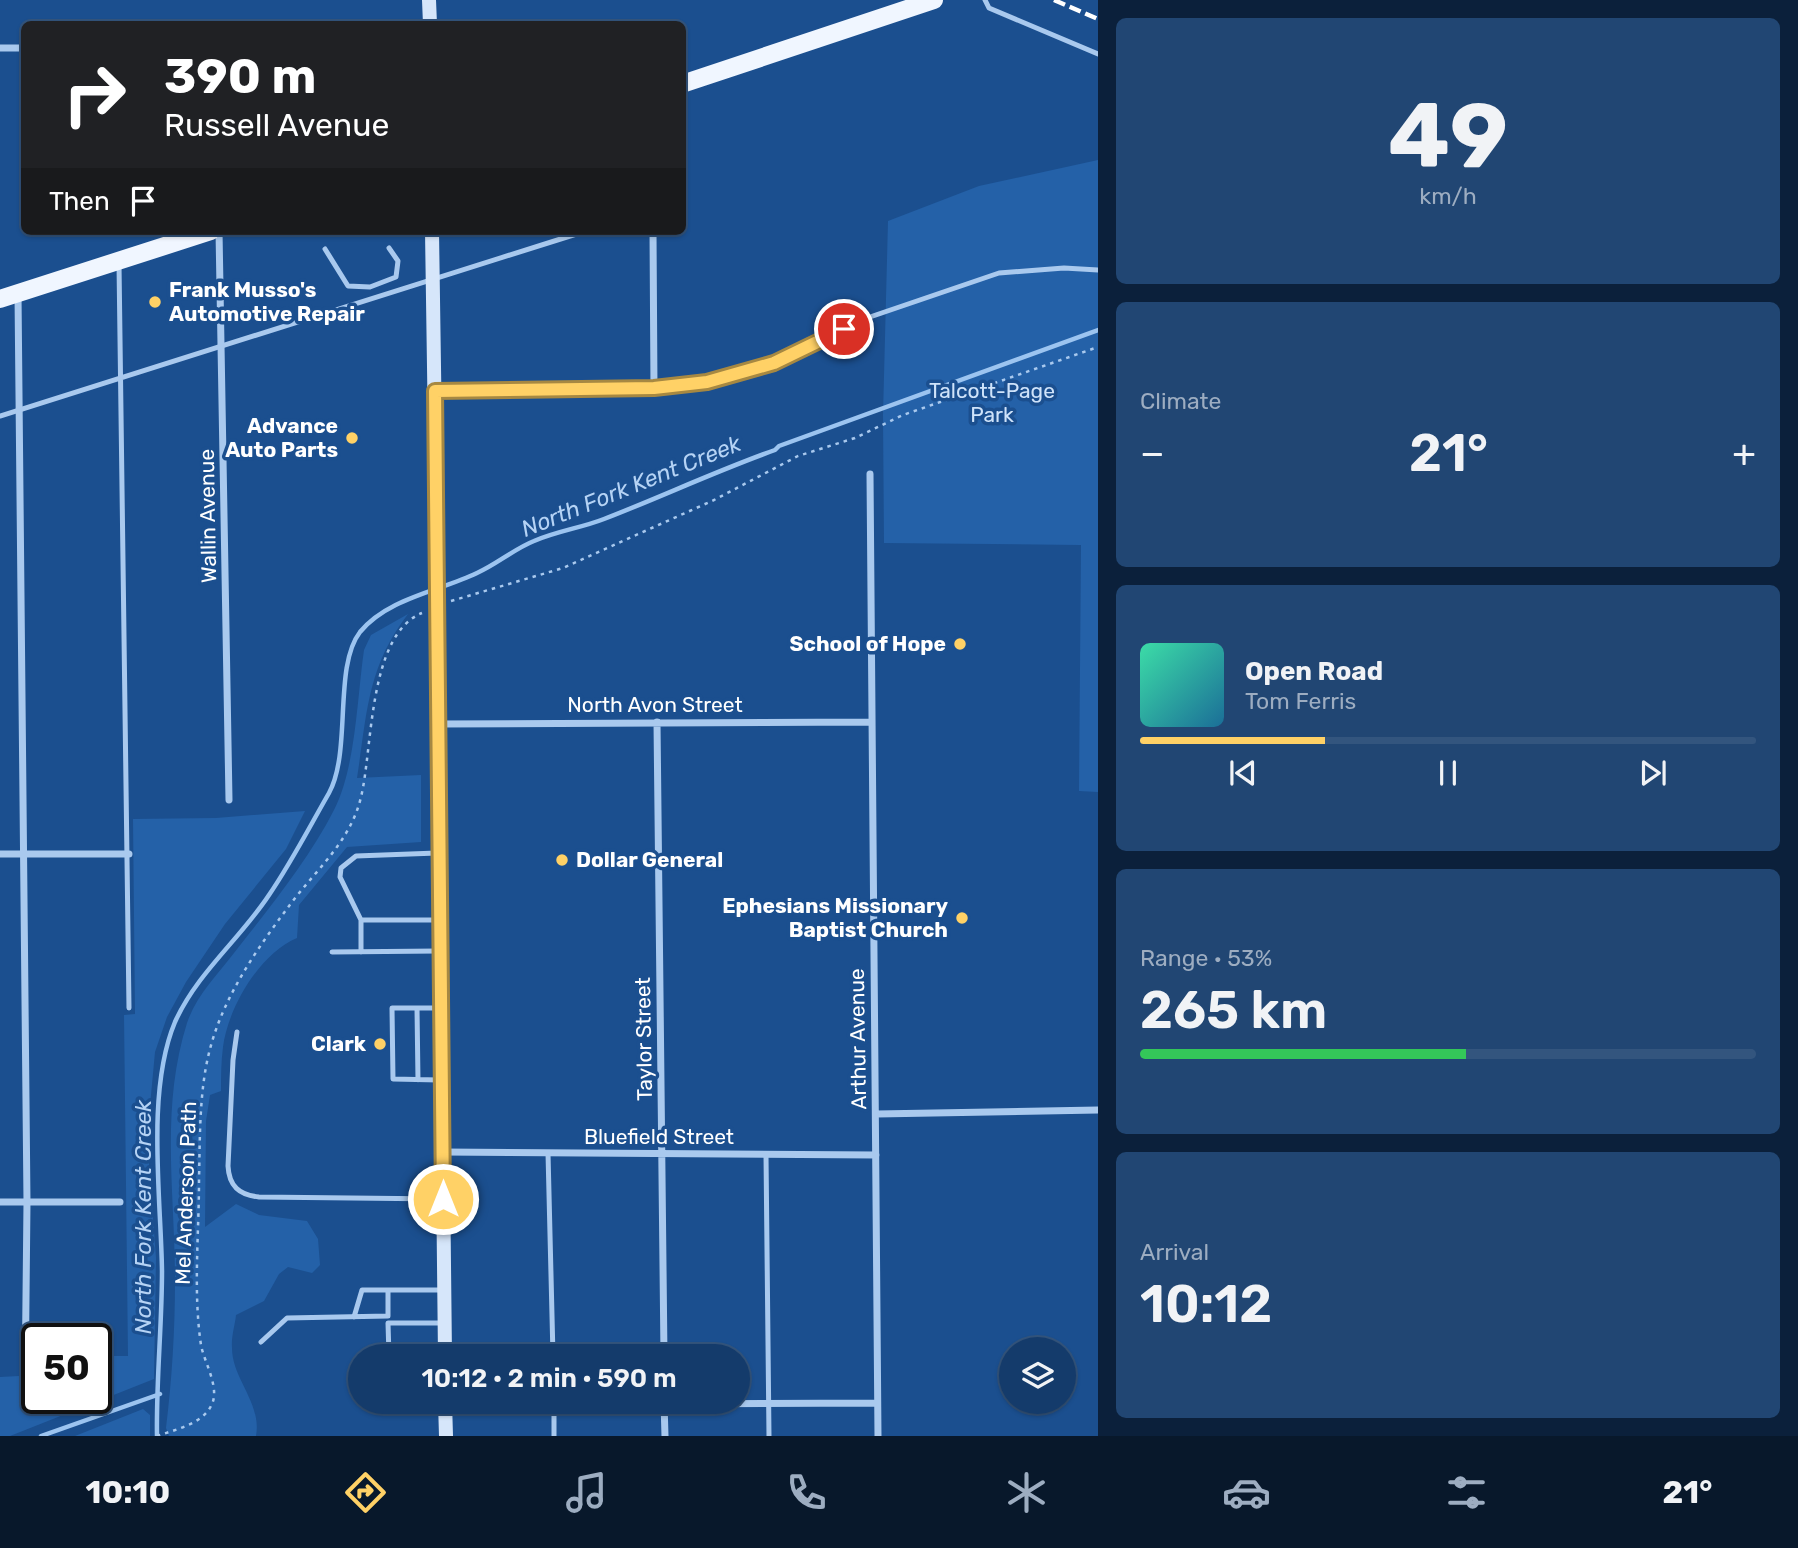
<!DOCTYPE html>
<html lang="en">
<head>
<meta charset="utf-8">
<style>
	body { margin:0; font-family:Rubik,sans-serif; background:#214673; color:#f1f3f6; height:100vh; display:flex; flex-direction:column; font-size:26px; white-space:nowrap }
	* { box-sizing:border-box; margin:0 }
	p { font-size:23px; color:#9dadc1 }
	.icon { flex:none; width:38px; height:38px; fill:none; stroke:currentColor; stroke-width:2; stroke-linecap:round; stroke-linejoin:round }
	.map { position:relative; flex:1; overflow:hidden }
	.sheet { display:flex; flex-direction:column; gap:18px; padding:18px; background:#0b203b; width:700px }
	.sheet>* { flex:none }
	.guide { position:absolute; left:21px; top:21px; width:665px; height:214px; border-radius:10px; box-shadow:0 2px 5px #0004,0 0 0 2px #33557e; background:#202124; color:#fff; overflow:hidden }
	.buttons { position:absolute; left:999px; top:1337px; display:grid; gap:14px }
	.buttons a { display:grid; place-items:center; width:77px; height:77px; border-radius:50%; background:#143b6b; box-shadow:0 2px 5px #0004,0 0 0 2px #33557e; font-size:35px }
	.speed { position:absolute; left:21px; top:1323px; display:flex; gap:14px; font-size:35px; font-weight:700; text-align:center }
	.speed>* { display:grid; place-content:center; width:91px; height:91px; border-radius:50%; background:#143b6b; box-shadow:0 2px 5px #0004,0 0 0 2px #33557e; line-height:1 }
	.speed .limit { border:4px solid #111; border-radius:10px; background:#fff; color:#111 }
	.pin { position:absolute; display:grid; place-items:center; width:60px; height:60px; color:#fff; margin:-30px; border:4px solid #fff; border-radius:50%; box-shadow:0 2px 7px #0007 }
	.me { position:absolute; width:77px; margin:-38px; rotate:0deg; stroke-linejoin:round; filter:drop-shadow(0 0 5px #0008) }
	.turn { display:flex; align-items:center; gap:24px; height:147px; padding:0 28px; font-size:32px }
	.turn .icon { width:91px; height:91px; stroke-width:2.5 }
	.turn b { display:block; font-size:49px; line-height:60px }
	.then { display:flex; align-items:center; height:66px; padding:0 28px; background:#0003; gap:14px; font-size:26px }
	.big { font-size:52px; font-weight:600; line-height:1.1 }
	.sheet .card { flex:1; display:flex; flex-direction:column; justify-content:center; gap:10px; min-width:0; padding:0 24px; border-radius:10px; background:#214673 }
	.sheet .dial { align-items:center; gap:0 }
	.dial b { font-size:91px; line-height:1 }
	.song { display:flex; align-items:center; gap:21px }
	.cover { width:84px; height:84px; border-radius:10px; background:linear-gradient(135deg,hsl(160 70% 55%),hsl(200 70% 35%)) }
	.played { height:7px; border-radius:4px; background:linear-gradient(90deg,#ffd166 30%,#33557e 30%) }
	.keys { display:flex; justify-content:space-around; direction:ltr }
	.heat { display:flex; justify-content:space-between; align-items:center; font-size:38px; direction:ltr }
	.charge { height:10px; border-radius:5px; background:linear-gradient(90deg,#34c759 53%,#33557e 0) }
	.trip { position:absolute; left:348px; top:1344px; width:402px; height:70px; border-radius:35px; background:#143b6b; box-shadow:0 2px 5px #0004,0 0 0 2px #33557e; font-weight:600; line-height:70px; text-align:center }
	.dock { display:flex; height:112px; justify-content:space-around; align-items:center; background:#08182b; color:#9dadc1 }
	.dock .icon { width:49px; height:49px }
	.dock .active { color:#ffd166 }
	.dock b { font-size:32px; color:#f1f3f6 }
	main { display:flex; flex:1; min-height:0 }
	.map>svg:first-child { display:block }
</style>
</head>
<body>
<main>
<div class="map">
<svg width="1098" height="1436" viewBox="0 0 1098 1436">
	<rect width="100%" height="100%" fill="#1b4f8f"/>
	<path fill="#2461a8" d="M1098 160V792L1079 791 1081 545 884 543 883 415 888 221 979 186Z
		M408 614C367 667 367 714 357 778L421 775V842L347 847 299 905 297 938C259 954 228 1008 223 1047 221 1062 221 1077 221 1091L210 1095 206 1121 205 1227 236 1204 259 1215 307 1221 318 1239 320 1265 312 1273 288 1267 279 1274 264 1301 236 1315C235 1325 231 1337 232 1348 232 1379 262 1403 256 1436H169L166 1428C172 1378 175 1330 175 1280 175 1193 160 1109 187 1023 196 996 217 975 234 953 269 908 308 861 334 810 356 767 357 698 364 650L371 635Z
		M305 811 286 849 225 924 186 982 167 1017 155 1052 147 1138 156 1258 154 1379 10 1436H0V1377L19 1376V1402H26C39 1392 35 1371 37 1357V1398H96V1356H128L124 1015 135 1014 133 819 216 818Z
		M143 1409 150 1415V1436H75Z"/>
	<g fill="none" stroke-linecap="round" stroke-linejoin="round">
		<path stroke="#9cc4f0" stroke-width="4.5" d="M41 1436 160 1394
			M157 1436C156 1381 162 1326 162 1271 161 1197 146 1091 175 1022 197 973 240 939 269 895 291 863 310 826 329 793 352 751 333 667 360 632 388 598 440 591 477 573 497 564 514 549 534 541 557 531 581 528 604 519 661 497 716 471 775 450L779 446 1098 330"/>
		<path stroke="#a9c9ee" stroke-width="2.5" stroke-dasharray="3.5 5" stroke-linecap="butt" d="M451 601 563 568 714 500 798 456 855 438 903 415 1098 347
			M157 1436C174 1430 202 1424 211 1406 221 1389 204 1362 201 1345 193 1292 199 1234 199 1181 200 1138 199 1090 210 1049 224 995 259 946 292 902 318 868 351 840 361 797 373 748 368 635 422 613"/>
		<path stroke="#a9c9ee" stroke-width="5" d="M985 0 989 8 1098 54
			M325 249 348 286 370 287 396 277 398 261 389 248
			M119 264 129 1008
			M867 318 999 273 1064 268 1098 270
			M0 416 586 231
			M361 920 340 877 341 868 356 856 437 853
			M332 952 438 951
			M361 952V920H438
			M417 1008 418 1080
			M237 1032 233 1060 228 1166C229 1186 239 1195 259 1197L443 1199
			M439 1080 393 1079 392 1008H441
			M548 1153 553 1356
			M766 1155 769 1436
			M388 1316V1290H442
			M354 1317 362 1290H388
			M261 1342 287 1318 388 1316
			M389 1356 388 1323H443
			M554 1402V1436"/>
		<path stroke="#a9c9ee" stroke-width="7" d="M0 48H24
			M219 231 229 800
			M653 231 654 388
			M18 294 27 1202 25 1393
			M435 391 654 388 707 382 774 363 867 318
			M870 474 878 1436
			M657 722 664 1356
			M439 724 872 722
			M0 854H129
			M877 1114 1098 1110
			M443 1152 876 1155
			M0 1202H120
			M664 1402 665 1436
			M445 1405 877 1403"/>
		<path stroke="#d6e6fa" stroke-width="14" d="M429 0 430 24
			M432 231 437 570
			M437 628 445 1356
			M445 1402 446 1436"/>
		<path stroke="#f0f6ff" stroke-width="18" d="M682 84 934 0
			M0 299 211 231"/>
		<path stroke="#fff" stroke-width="4.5" stroke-dasharray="12 5" stroke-linecap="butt" d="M1054 0 1098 19"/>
		<path stroke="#d6e6fa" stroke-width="14" d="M437 570V628"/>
	</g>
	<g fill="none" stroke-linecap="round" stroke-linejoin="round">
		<g stroke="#a68842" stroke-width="18">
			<path id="route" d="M443 1199 435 391 654 388 707 382 774 363 844 329"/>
		</g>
		<use href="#route" stroke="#ffd166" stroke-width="12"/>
	</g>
	<g fill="#ffd166" stroke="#1b4f8f" stroke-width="2.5">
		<circle cx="155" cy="302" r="7"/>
		<circle cx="352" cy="438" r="7"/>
		<circle cx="960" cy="644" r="7"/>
		<circle cx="562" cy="860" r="7"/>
		<circle cx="962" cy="918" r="7"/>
		<circle cx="380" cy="1044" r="7"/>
	</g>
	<g text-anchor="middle" stroke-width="7" stroke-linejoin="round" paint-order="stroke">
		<g font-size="21" font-weight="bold" fill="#fff" stroke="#1b4f8f" text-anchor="end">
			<text x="169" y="297" text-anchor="start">Frank Musso's<tspan x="169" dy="24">Automotive Repair</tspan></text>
			<text x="338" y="433">Advance<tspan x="338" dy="24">Auto Parts</tspan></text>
			<text x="946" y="651">School of Hope</text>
			<text x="576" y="867" text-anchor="start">Dollar General</text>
			<text x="948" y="913">Ephesians Missionary<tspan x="948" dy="24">Baptist Church</tspan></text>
			<text x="366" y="1051">Clark</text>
		</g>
		<g font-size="21" fill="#cfe3fa" stroke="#1b4f8f">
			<text x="992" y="398">Talcott-Page<tspan x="992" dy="24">Park</tspan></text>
		</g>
		<g font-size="21" fill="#fff" stroke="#1b4f8f">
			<text transform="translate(208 516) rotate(-91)" y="7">Wallin Avenue</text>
			<text x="655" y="712">North Avon Street</text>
			<text transform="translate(644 1039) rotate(-91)" y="7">Taylor Street</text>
			<text transform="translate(858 1039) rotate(-91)" y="7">Arthur Avenue</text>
			<text x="659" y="1144">Bluefield Street</text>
			<text transform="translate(186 1193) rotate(-88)" y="7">Mel Anderson Path</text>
		</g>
		<g font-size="23" font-style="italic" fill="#b5d3f5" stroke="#1b4f8f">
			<text transform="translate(631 486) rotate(-22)" y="8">North Fork Kent Creek</text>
			<text transform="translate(143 1217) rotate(-90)" y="8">North Fork Kent Creek</text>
		</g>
	</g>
</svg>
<div class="buttons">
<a><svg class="icon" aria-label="layers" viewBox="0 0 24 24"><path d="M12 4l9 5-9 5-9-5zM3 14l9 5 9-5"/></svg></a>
</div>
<div class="speed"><div class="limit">50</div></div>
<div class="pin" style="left:844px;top:329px;background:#d93025"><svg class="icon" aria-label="arrive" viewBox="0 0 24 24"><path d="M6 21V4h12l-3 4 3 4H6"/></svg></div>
<svg class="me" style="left:443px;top:1199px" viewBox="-20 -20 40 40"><circle r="17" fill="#ffd166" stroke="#fff" stroke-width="3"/><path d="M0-11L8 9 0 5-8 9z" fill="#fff"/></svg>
<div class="trip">10:12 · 2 min · 590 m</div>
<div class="guide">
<div class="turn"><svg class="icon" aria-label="right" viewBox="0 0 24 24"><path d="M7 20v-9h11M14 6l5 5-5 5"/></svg><div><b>390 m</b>Russell Avenue</div></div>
<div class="then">Then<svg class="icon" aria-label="arrive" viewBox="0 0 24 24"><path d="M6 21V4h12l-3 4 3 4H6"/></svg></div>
</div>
</div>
<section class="sheet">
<div class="card dial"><b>49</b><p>km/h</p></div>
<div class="card"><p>Climate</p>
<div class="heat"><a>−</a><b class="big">21°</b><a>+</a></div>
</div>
<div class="card">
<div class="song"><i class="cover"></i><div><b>Open Road</b><p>Tom Ferris</p></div></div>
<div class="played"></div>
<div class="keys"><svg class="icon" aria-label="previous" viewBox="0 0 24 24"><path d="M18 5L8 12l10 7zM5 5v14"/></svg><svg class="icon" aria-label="pause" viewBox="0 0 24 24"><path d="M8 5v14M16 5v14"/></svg><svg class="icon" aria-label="next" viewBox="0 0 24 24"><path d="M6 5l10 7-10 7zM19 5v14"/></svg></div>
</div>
<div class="card"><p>Range · 53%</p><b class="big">265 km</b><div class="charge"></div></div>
<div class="card"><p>Arrival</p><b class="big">10:12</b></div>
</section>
</main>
<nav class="dock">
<b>10:10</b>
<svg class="icon active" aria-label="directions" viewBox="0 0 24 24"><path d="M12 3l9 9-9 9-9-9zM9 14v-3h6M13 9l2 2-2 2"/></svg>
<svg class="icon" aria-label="music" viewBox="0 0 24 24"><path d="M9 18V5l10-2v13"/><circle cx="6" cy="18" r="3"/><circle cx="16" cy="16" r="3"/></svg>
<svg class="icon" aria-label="phone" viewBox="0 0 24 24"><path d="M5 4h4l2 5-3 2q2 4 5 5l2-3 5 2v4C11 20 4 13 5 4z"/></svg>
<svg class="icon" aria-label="climate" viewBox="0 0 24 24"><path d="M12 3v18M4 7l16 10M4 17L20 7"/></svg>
<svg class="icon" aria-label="car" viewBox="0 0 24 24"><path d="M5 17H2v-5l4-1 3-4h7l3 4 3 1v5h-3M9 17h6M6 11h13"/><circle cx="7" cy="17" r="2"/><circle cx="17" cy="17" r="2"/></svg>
<svg class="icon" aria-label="filters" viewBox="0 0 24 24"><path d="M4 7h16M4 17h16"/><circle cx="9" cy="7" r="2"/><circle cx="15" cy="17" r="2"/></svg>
<b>21°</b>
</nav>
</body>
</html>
